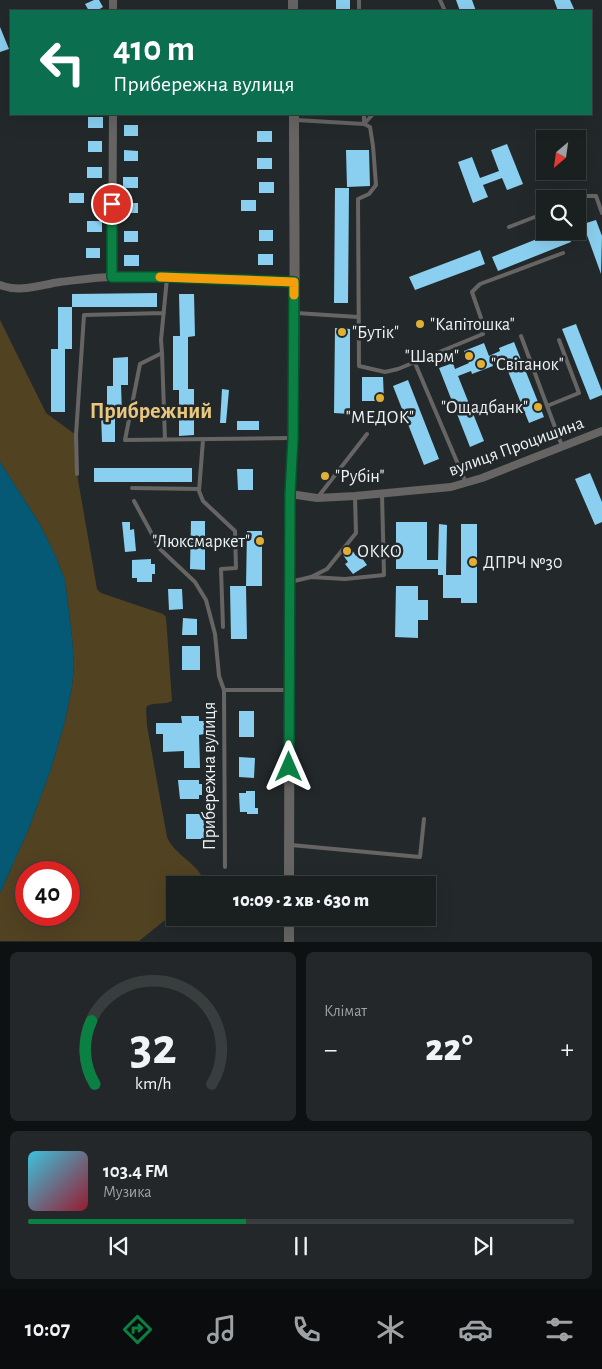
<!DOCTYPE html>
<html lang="uk">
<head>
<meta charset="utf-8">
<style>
	body { margin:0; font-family:"Alegreya Sans",sans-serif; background:#232729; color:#f1f3f6; height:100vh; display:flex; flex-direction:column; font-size:19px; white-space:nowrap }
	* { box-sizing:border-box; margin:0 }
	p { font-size:16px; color:#9fa2a5 }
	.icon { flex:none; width:28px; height:28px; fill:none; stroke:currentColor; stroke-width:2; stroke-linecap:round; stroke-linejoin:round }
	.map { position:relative; height:942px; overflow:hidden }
	.details { display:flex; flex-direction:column; gap:10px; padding:10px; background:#0e1112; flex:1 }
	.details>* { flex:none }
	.top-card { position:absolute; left:10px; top:10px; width:582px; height:105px; border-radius:0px; box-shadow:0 5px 20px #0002,0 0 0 1px #383d3e; background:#0b6e4f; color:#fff; overflow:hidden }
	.needle { width:32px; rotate:209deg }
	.controls { position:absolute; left:536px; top:130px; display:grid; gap:10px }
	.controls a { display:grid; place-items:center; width:50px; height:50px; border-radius:0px; background:#1a1f20; box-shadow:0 5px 20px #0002,0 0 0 1px #383d3e; font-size:25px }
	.speed { position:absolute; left:15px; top:861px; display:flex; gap:10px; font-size:25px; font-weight:700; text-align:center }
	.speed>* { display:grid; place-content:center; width:65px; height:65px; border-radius:50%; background:#1a1f20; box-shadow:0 5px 20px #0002,0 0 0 1px #383d3e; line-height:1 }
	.speed .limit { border:8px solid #d22; background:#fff; color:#111 }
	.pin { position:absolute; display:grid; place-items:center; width:42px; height:42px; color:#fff; margin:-21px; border:2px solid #fff; border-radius:50%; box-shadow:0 1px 5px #0007 }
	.me { position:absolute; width:55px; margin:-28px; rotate:0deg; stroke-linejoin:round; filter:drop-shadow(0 0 4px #0008) }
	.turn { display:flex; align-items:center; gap:18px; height:105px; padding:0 20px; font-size:22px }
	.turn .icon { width:65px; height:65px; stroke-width:2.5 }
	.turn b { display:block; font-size:35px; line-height:42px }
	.big { font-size:38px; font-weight:800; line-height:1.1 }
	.details .tile { flex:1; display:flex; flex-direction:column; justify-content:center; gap:8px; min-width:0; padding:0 18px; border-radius:8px; background:#232729 }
	.details .dial { align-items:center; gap:0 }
	.dial svg { height:130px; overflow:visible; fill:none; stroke:#383d3e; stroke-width:7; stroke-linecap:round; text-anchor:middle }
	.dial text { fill:#f1f3f6; stroke:none }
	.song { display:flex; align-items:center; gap:15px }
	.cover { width:60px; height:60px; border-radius:8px; background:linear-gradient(135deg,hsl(190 70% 55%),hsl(350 70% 35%)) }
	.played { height:5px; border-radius:2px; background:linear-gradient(90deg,#0b8043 40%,#383d3e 40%) }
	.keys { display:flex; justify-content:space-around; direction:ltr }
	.heat { display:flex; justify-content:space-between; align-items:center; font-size:28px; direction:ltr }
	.details .tiles { flex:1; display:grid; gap:10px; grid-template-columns:1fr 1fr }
	.tile:last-child { grid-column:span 2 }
	.trip { position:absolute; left:166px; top:876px; width:270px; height:50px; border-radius:0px; background:#1a1f20; box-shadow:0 5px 20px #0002,0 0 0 1px #383d3e; font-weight:800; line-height:50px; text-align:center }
	.tab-bar { display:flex; height:80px; justify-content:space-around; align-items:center; background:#0a0c0d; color:#9fa2a5 }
	.tab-bar .icon { width:35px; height:35px }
	.tab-bar .current { color:#0b8043 }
	.tab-bar b { font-size:22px; color:#f1f3f6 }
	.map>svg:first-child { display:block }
</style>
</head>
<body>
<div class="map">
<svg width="602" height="942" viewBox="0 0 602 942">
	<rect width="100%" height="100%" fill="#23292b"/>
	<path fill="#514222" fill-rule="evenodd" d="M0 320 46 413 76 435 77 474 97 589 101 593 163 614 166 617 172 701C164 705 155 702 147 706L146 709 147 726 167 837C173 853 197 864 202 877 203 880 202 882 202 885H175V912L139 941H0V893L29 828 51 769 65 721 72 687 74 664 72 637 65 580 55 555 38 521 0 462ZM26 872H69V915H26Z"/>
	<path fill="#065975" d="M0 462 38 521 55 555 65 580 72 637 74 664 72 687 65 721 51 769 29 828 0 893Z"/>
	<path fill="#8acfef" d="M94 0H99L103 7 96 11H89L85 4Z
		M336 0H350V11H336Z
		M456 0H472L476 11H460Z
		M554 0H570L575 11H558Z
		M0 27 9 49 0 52Z
		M88 117H103V128H88Z
		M124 125H138V136H124Z
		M257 131H272V142H257Z
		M88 141H102V152H88Z
		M507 144 523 184 507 190 502 178 483 185 488 197 473 203 458 162 472 157 480 178 499 171 491 150Z
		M124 150 138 151V161H124Z
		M346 150H369L370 186 347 187Z
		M257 158H272V169H257Z
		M87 167H102V178H87Z
		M123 177H138V188H123Z
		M259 182H274V193H259Z
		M335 188H349L348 303H334Z
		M69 193H84V203H69Z
		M241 200H256V211H241Z
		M124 203H138V213H124Z
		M596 220 602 236 601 274 583 224Z
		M87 221H102V232H87Z
		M259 230H273V241H259Z
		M124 231H138V242H124Z
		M557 231H567L571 242 498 271 492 257Z
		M86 248H100V258H86Z
		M480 250 485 264 415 290 409 277Z
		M258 254H273V265H258Z
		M124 255H139V266H124Z
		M157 293V307H72V294Z
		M179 294H194L195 336 188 337V389H194V435L179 436V390H173V336H180Z
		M58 307H72V349H65V412H51V349H58Z
		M576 324 602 391V395L590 400 562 329Z
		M335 328 350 329V414L334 413Z
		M514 342 544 417 529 423 503 359 492 363 493 366 472 374 471 371 458 376 484 441 470 447 439 368 453 363 455 369 469 363 464 351 484 343 489 356 500 351 499 348Z
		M128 357V385H121L122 414H115V442H102L101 413H107V386H113V358Z
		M362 377H383L384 401H362Z
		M408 380 439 459 424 465 393 386Z
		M222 389 229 390 226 423H220Z
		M237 421H259V430H237Z
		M94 468H192V482H94Z
		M237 469H253V490H238Z
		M590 473 602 502V522L595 525 575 479Z
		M191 521H205V570L190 569Z
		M122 522H130V530L134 529 136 551 125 552Z
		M396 522H427V560H438L439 524 447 525 446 575H438V569H396Z
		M461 524H477V603H461V598H443V575H461Z
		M247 531H262V586H246Z
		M350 547 356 556 359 554 367 565 353 574 345 564 348 562 343 555Z
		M151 559V564H155V574H152V582H137V578H132V560Z
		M230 586H246L247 639H231Z
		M396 586H418V600H428V620H418V638L395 637Z
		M168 589H182L183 609 169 610Z
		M183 618 197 619V635H182Z
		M182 646H200V670H182Z
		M239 711H254V737H239Z
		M181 716H199V721H204V734L199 735 200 768H184V751L163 752V734H156V723H182Z
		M239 757 255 758 254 778 239 777Z
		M178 780H199V784H202V795H199V799H180Z
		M246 791H255V808H258V814H247V812H240L239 793H246Z
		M186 814H204V839H186Z"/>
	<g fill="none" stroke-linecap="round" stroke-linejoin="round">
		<path stroke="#676563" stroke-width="4" d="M359 0V11
			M440 0 445 11
			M364 114V124L370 127 373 146 376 185 369 194 358 199 359 366 385 372 398 369 483 334 481 318 472 292 480 284 563 253
			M296 120 364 124 373 114
			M578 200 587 196H596L602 213
			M509 227 545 213
			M167 278 161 340 162 353 140 364 125 440 291 438
			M296 313 358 317
			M521 336 562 446
			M162 353 165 440
			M415 363 466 483
			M547 406 579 393 559 340
			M203 440 199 491 203 501 235 531 236 568 221 569 223 627
			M77 474 76 435 84 315 164 313
			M132 488 199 489
			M318 497 367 434
			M134 501 160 549 195 582 206 600 215 634 219 676 224 690 225 867
			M311 577 345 579 384 575 382 494
			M290 582 311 577 327 569 356 533 355 496
			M224 690H287
			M291 845 420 857 424 819"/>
		<path stroke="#676563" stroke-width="8" d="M113 11V0
			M112 277 113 114
			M0 285C21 293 39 285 60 282 78 280 96 277 114 277 174 276 234 280 294 282
			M290 494 317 498 355 496 451 487 482 478 602 431"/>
		<path stroke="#676563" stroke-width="10" d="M293 0V11
			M289 885 290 494C297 368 294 241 294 114
			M289 942V918"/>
	</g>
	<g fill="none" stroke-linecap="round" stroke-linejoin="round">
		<g stroke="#07532c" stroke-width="12">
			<path id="route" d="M112 204V277H167L294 282 293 438 290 494 289 767"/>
		</g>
		<use href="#route" stroke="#0b8043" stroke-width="9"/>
		<path stroke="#f59e0b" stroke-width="9" d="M160 277 294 282V295"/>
	</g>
	<g fill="#e1af34" stroke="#23292b" stroke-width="2">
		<circle cx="420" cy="324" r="5"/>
		<circle cx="342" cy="332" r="5"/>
		<circle cx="469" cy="356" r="5"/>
		<circle cx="481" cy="364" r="5"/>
		<circle cx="380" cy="398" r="5"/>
		<circle cx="538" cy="407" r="5"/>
		<circle cx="325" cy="476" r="5"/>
		<circle cx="260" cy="541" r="5"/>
		<circle cx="347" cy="551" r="5"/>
		<circle cx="473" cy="562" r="5"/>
	</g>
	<g text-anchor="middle" stroke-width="5" stroke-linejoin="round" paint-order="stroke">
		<g font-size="18" fill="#eff2f4" stroke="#23292b" text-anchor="start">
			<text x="430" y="330">"Капітошка"</text>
			<text x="352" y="338">"Бутік"</text>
			<text x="459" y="362" text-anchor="end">"Шарм"</text>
			<text x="491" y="370">"Світанок"</text>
			<text x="528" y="413" text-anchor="end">"Ощадбанк"</text>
			<text x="380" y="423" text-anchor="middle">"МЕДОК"</text>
			<text x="335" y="482">"Рубін"</text>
			<text x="250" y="547" text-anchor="end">"Люксмаркет"</text>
			<text x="357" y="557">ОККО</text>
			<text x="483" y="568">ДПРЧ №30</text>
		</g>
		<g font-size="18" fill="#eff2f4" stroke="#23292b">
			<text transform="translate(516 446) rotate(-20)" y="6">вулиця Процишина</text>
			<text transform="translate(209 776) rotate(-90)" y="6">Прибережна вулиця</text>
		</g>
		<g font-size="22" font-weight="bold" fill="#eac77e" stroke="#23292b">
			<text x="151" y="418">Прибрежний</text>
		</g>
	</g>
</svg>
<div class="controls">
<a><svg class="needle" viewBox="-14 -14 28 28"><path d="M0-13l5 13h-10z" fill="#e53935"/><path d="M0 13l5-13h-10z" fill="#9fa2a5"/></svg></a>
<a><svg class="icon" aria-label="search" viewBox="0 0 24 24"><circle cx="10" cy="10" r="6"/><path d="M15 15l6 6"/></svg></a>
</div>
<div class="speed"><div class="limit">40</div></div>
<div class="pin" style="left:112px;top:204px;background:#d93025"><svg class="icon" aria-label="arrive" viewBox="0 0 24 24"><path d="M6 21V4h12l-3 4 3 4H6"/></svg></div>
<svg class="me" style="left:289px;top:767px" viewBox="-20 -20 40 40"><path d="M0-17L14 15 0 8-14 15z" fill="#0b8043" stroke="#fff" stroke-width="4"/></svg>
<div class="trip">10:09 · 2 хв · 630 m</div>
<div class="top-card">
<div class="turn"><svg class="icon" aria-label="left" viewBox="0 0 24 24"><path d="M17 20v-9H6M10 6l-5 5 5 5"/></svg><div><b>410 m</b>Прибережна вулиця</div></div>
</div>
</div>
<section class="details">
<div class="tiles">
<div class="tile dial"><svg viewBox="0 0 100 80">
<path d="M14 69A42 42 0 1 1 86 69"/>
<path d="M14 69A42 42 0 0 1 12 30" stroke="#0b8043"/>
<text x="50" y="56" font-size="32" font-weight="700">32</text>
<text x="50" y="72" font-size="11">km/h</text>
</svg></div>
<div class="tile"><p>Клімат</p>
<div class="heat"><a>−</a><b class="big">22°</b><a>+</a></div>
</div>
<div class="tile">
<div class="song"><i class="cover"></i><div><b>103.4 FM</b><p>Музика</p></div></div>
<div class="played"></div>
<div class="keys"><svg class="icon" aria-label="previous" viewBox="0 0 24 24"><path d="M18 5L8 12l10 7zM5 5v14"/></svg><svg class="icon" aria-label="pause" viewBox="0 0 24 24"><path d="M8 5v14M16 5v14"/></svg><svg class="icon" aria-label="next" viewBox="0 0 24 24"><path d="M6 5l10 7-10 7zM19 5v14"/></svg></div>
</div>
</div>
</section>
<nav class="tab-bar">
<b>10:07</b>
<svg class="icon current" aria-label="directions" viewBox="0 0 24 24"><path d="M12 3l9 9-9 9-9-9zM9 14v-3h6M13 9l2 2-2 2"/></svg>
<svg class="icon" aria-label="music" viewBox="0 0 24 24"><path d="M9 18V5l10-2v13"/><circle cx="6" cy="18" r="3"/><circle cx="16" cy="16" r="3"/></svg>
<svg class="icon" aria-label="phone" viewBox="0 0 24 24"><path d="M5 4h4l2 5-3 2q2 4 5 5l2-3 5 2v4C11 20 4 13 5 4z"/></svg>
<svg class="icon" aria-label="climate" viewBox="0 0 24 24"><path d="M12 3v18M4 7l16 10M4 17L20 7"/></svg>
<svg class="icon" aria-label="car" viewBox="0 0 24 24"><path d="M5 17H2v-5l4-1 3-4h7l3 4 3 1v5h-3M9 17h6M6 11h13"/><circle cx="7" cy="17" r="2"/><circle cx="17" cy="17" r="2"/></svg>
<svg class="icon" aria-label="filters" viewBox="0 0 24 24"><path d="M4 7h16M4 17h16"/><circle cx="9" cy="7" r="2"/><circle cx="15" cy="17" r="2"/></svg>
</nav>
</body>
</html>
